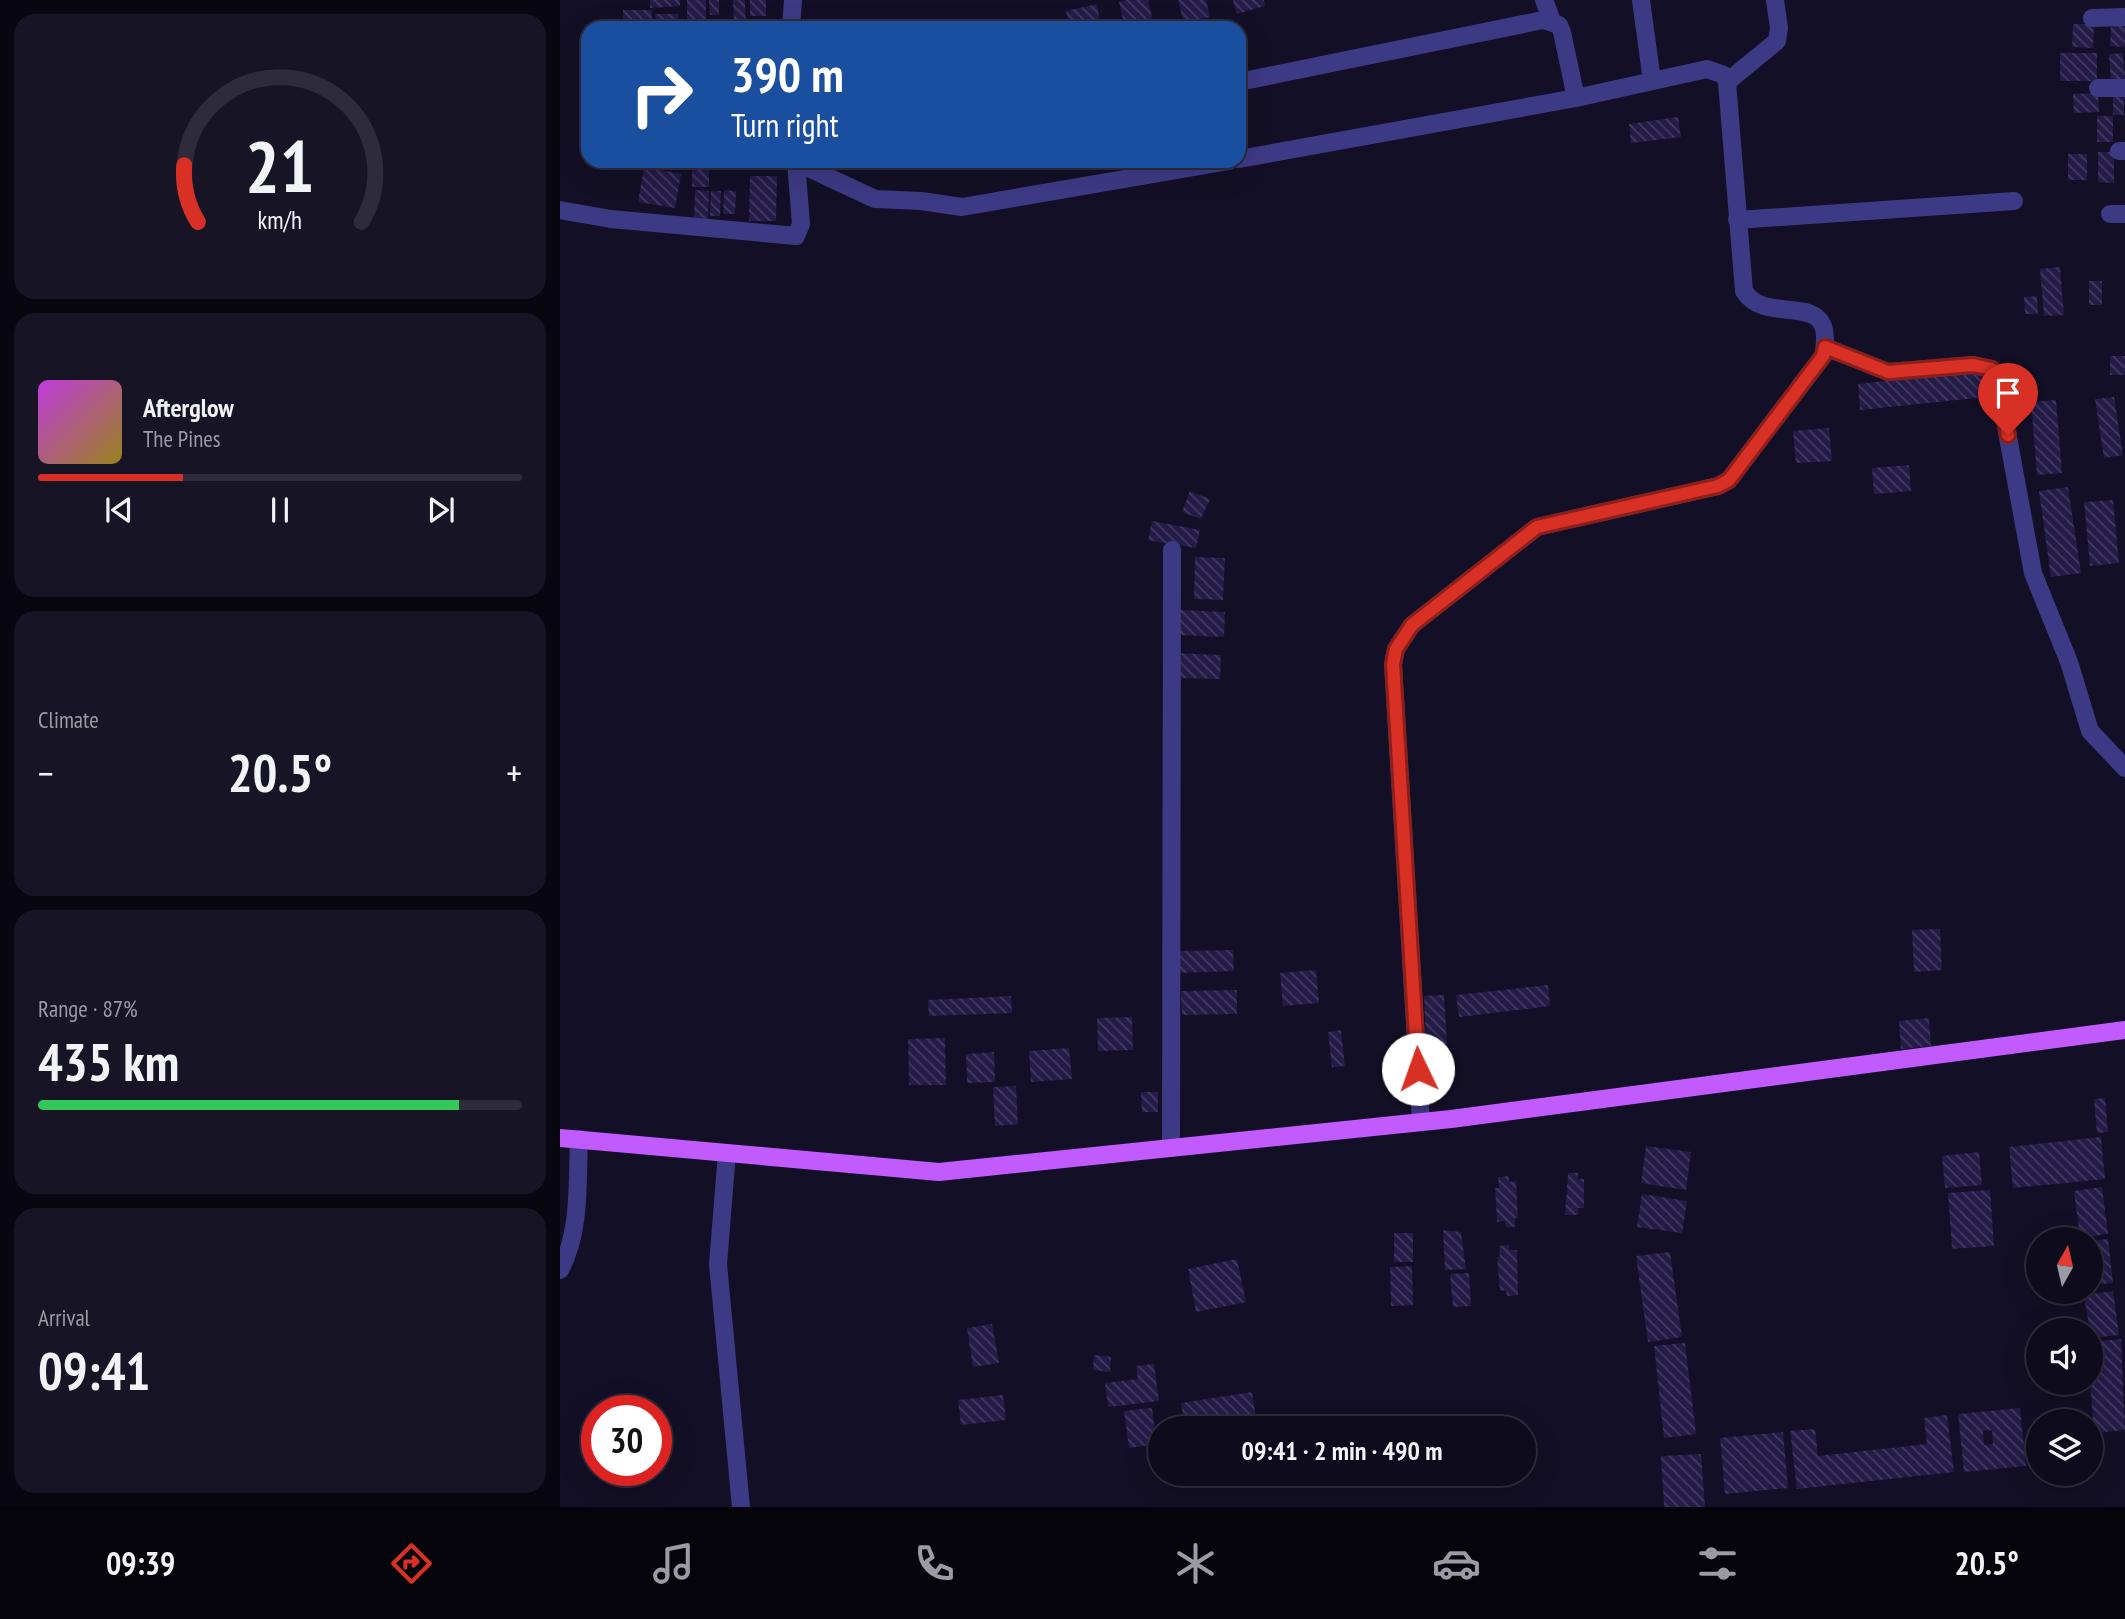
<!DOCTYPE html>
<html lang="en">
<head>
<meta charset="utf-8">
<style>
	body { margin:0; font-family:"PT Sans Narrow",sans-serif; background:#171425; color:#f1f3f6; height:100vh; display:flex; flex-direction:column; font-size:26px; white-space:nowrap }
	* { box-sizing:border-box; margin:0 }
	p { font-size:23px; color:#9b9ba3 }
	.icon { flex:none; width:38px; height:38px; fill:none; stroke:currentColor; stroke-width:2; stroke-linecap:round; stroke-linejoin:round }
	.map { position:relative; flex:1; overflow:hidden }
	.panel { display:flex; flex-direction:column; gap:14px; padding:14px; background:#08060f; width:560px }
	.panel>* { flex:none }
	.hud { position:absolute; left:21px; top:21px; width:665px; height:147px; border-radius:21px; box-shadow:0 7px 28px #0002,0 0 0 2px #2e2b3b; background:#1a4fa0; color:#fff; overflow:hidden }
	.needle { width:46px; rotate:8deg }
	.controls { position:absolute; left:1466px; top:1227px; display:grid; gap:14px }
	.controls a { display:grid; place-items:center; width:77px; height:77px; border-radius:50%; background:#0e0b1c; box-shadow:0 7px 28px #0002,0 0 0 2px #2e2b3b; font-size:35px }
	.speed { position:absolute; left:21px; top:1395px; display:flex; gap:14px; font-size:35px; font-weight:700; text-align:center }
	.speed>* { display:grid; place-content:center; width:91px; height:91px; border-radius:50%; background:#0e0b1c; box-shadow:0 7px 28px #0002,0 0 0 2px #2e2b3b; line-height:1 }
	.speed .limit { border:10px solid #d22; background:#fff; color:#111 }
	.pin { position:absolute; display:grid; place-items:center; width:60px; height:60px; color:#fff; margin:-72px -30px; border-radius:50% 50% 50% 0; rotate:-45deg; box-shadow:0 0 7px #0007 }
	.pin .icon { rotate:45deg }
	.me { position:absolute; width:77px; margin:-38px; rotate:357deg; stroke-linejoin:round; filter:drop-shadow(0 0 5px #0008) }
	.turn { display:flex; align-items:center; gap:24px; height:147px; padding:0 35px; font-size:32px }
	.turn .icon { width:91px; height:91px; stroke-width:2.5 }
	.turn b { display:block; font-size:49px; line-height:60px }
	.big { font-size:52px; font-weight:700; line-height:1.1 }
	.panel .card { flex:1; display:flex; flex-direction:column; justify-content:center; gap:10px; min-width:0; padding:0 24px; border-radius:21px; background:#171425 }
	.panel .dial { align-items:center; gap:0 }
	.dial svg { height:182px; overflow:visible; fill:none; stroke:#2e2b3b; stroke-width:7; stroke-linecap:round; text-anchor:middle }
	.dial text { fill:#f1f3f6; stroke:none }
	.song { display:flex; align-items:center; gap:21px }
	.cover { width:84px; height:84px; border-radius:10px; background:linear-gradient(135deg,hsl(290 70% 55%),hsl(50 70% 35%)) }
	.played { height:7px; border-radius:4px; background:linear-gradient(90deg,#d93025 30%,#2e2b3b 30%) }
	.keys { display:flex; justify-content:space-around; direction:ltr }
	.heat { display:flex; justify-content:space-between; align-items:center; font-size:38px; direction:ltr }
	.charge { height:10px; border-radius:5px; background:linear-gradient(90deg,#34c759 87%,#2e2b3b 0) }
	.trip { position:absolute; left:588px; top:1416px; width:388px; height:70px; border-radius:35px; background:#0e0b1c; box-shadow:0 7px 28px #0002,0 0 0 2px #2e2b3b; font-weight:700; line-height:70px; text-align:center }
	.tabs { display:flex; height:112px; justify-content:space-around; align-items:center; background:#06040b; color:#9b9ba3 }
	.tabs .icon { width:49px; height:49px }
	.tabs .active { color:#d93025 }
	.tabs b { font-size:32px; color:#f1f3f6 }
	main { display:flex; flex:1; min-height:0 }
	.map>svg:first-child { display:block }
</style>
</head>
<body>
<main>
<section class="panel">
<div class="card dial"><svg viewBox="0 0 100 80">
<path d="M14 69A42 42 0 1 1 86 69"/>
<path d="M14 69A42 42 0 0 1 8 44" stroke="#d93025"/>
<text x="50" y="56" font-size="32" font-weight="700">21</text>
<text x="50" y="72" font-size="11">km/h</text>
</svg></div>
<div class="card">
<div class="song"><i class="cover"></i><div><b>Afterglow</b><p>The Pines</p></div></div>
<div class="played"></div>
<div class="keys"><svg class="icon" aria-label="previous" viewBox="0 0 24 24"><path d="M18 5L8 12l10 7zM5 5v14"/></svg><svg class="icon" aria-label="pause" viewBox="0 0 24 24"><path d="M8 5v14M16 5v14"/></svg><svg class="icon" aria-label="next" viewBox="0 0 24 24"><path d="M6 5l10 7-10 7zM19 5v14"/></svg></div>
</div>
<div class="card"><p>Climate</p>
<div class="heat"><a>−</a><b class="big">20.5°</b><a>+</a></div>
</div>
<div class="card"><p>Range · 87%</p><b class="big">435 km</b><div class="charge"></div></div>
<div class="card"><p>Arrival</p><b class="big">09:41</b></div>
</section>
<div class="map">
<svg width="1565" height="1507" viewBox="0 0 1565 1507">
	<defs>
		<pattern id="building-back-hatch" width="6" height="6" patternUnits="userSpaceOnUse" patternTransform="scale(1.75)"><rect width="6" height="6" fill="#241b47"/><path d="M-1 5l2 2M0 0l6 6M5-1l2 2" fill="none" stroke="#433b63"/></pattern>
	</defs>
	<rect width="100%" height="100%" fill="#130f26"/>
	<path fill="url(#building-back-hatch)" fill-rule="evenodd" d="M90 0H120V6L90 8Z
		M127 0H146V23L127 22Z
		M149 0H159V15H150Z
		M173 0H185L186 24H174Z
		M190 0H206V16H190Z
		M567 0H588L593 21 565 28 559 2Z
		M618 0H646L650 17 624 23Z
		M673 0H704L705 6 677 14Z
		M537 4 541 28H509L506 11Z
		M63 10H92V28H63Z
		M95 14H118L119 28H95Z
		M1551 21 1565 22V47L1550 46Z
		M1513 24H1534L1533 48 1512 47Z
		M1500 53H1537V81H1500Z
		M1563 53 1565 79 1551 80 1549 54Z
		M1538 93 1539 112 1514 113 1513 94Z
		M1553 93H1564V115H1553Z
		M1537 116H1553V142H1537Z
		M1118 117 1121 137 1071 143 1069 124Z
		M1538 152H1554V183L1538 182Z
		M1508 154H1527V180H1508Z
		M535 161H571V162L537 170Z
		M132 166H149V187H132Z
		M84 167 121 174 115 208 78 202Z
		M190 176H217L216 221H189Z
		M135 190 149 191 148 219 134 218Z
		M164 190 176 191 175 214H163Z
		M151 191H161L160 216H150Z
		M1500 267 1504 315 1484 316 1480 269Z
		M1529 281H1542V305H1529Z
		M1477 296 1478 314H1465L1464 297Z
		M1550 356H1565V375H1550Z
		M1423 370 1426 397 1300 410 1298 384Z
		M1554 397 1563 455 1544 458 1535 399Z
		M1496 400 1502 473 1477 475 1471 402Z
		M1269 428 1272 461 1236 463 1233 431Z
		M1349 465 1351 491 1314 494 1312 468Z
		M1508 487 1521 573 1491 577 1479 491Z
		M630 491 650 499 641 519 622 512Z
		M1553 500 1559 563 1530 566 1524 502Z
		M592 521 640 530 636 548 588 540Z
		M635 557 665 558 663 600 634 599Z
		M620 610 665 612 664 637 619 635Z
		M615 653 661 655 660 679 615 678Z
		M1380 929 1382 970 1354 972 1352 930Z
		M673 950 674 971 619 973 618 951Z
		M756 970 759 1003 723 1006 720 973Z
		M988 985 990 1006 899 1017 896 995Z
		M677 990V1014L622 1015 621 991Z
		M884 995 887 1044 866 1045 864 996Z
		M451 996 452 1013 369 1016 368 1000Z
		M572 1017 573 1050 538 1051 537 1018Z
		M1369 1018 1371 1046 1341 1049 1339 1021Z
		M781 1030 785 1066 772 1067 768 1032Z
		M385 1038 386 1085H349L348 1039Z
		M509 1048 512 1079 471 1082 469 1051Z
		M434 1052 435 1082 407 1083 406 1054Z
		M456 1086 458 1124 435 1126 433 1087Z
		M581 1092H598V1112H582Z
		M1545 1098 1548 1132 1537 1133 1534 1099Z
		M1541 1137 1545 1179 1453 1188 1449 1147Z
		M1086 1146 1131 1152 1126 1190 1081 1183Z
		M1419 1152 1422 1185 1385 1188 1382 1156Z
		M1008 1173H1018V1179H1024V1208H1018V1215H1005Z
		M949 1176V1182L956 1181 958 1218H955V1227H946L945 1221 937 1222 935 1188H939L938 1177Z
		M1542 1187 1548 1234 1520 1238 1514 1191Z
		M1430 1190 1434 1246 1392 1249 1388 1193Z
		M1082 1194 1127 1201 1122 1233 1077 1227Z
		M883 1230 901 1232 906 1269 885 1270Z
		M834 1233H853V1262H834Z
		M1548 1239 1553 1283 1531 1285V1241Z
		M949 1245V1250H957L958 1295 947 1296 946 1290 940 1291 937 1257H940L939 1246Z
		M1110 1252 1122 1337 1088 1342 1076 1256Z
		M677 1259 686 1302 636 1312 628 1269Z
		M852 1266 853 1305 831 1306 830 1267Z
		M909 1273 911 1306 893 1307 890 1274Z
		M1553 1291 1559 1335 1531 1338 1524 1295Z
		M432 1324 439 1363 413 1367 407 1328Z
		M1561 1339 1565 1430 1534 1433 1530 1382 1531 1342Z
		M1125 1343 1136 1434 1104 1438 1094 1346Z
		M534 1355 551 1357 550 1372 533 1370Z
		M594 1364 599 1401 548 1407 545 1383 578 1379 576 1366Z
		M692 1392 697 1425 625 1428 621 1403Z
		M443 1395 446 1420 401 1425 398 1400Z
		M592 1408 597 1444 569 1448 564 1411Z
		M1460 1408 1466 1466 1404 1472 1398 1414ZM1432 1430 1433 1444 1424 1445 1423 1431Z
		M1387 1415 1394 1472 1237 1489 1230 1431 1255 1429 1258 1456 1367 1444 1364 1418Z
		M1223 1432 1228 1488 1165 1494 1160 1438Z
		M1141 1454 1145 1507H1104L1101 1456Z"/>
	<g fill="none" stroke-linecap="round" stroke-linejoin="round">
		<path stroke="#3d3a85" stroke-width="18" d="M984 0 992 21
			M1081 0 1092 81
			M1532 18 1565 17
			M231 28 233 0
			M679 82 983 20 999 25 1002 32 1016 98
			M1167 82 1217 41 1219 28 1215 0
			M1538 88H1565
			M1559 151H1565
			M679 159 1016 98 1147 69 1164 75 1167 82 1184 291C1207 329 1278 284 1263 356L1169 480 1158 486 977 527 852 625 836 649 833 665 861 1122
			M236 162 315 199 361 201 402 207 669 161
			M0 210 51 219 236 236 241 224 236 161
			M1550 214H1565
			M1177 220 1454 201
			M1265 347 1328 372 1413 365 1432 369 1438 383 1473 573 1509 662 1530 731 1565 768
			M611 1148 612 550
			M167 1153 158 1264 181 1507
			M0 1270C21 1231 17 1183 19 1139"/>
		<path stroke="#c25bff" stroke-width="18" d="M0 1138 379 1172 891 1119 1565 1030"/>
	</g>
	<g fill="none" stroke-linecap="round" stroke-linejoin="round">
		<g stroke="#8d1f18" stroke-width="18">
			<path id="route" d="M858 1069 833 664 836 649 852 625 977 527 1158 486 1169 480 1263 356 1265 347 1328 372 1413 365 1432 369 1438 383 1448 435"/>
		</g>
		<use href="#route" stroke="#d93025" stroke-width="12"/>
	</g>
</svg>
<div class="controls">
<a><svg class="needle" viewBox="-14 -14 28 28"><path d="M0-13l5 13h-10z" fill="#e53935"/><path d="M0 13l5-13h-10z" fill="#9b9ba3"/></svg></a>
<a><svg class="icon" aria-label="sound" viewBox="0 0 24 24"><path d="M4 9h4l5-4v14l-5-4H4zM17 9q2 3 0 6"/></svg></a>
<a><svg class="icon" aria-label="layers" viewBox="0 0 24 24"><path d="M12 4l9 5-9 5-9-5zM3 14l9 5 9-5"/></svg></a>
</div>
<div class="speed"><div class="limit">30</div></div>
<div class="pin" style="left:1448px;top:435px;background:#d93025"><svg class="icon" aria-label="arrive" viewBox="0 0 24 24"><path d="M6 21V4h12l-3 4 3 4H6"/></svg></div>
<svg class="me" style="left:858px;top:1069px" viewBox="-20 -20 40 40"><circle r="19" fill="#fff"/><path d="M0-13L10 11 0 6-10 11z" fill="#d93025"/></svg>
<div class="trip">09:41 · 2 min · 490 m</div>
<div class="hud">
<div class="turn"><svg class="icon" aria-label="right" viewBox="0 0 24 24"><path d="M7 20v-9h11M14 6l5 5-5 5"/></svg><div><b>390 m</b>Turn right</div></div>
</div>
</div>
</main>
<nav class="tabs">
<b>09:39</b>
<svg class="icon active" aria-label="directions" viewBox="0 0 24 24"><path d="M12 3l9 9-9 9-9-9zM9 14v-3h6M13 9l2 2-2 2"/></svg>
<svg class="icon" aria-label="music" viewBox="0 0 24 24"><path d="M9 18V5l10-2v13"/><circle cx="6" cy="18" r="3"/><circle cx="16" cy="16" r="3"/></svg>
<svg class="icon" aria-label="phone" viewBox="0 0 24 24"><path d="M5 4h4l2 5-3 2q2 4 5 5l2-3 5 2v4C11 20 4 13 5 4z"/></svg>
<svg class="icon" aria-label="climate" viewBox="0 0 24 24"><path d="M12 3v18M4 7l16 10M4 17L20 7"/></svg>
<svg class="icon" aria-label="car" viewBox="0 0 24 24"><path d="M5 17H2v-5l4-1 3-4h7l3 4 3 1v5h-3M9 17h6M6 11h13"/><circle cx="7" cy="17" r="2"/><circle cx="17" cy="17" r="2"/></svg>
<svg class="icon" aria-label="filters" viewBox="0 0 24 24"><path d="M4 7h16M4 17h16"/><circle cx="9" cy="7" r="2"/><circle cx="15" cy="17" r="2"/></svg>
<b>20.5°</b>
</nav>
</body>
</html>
